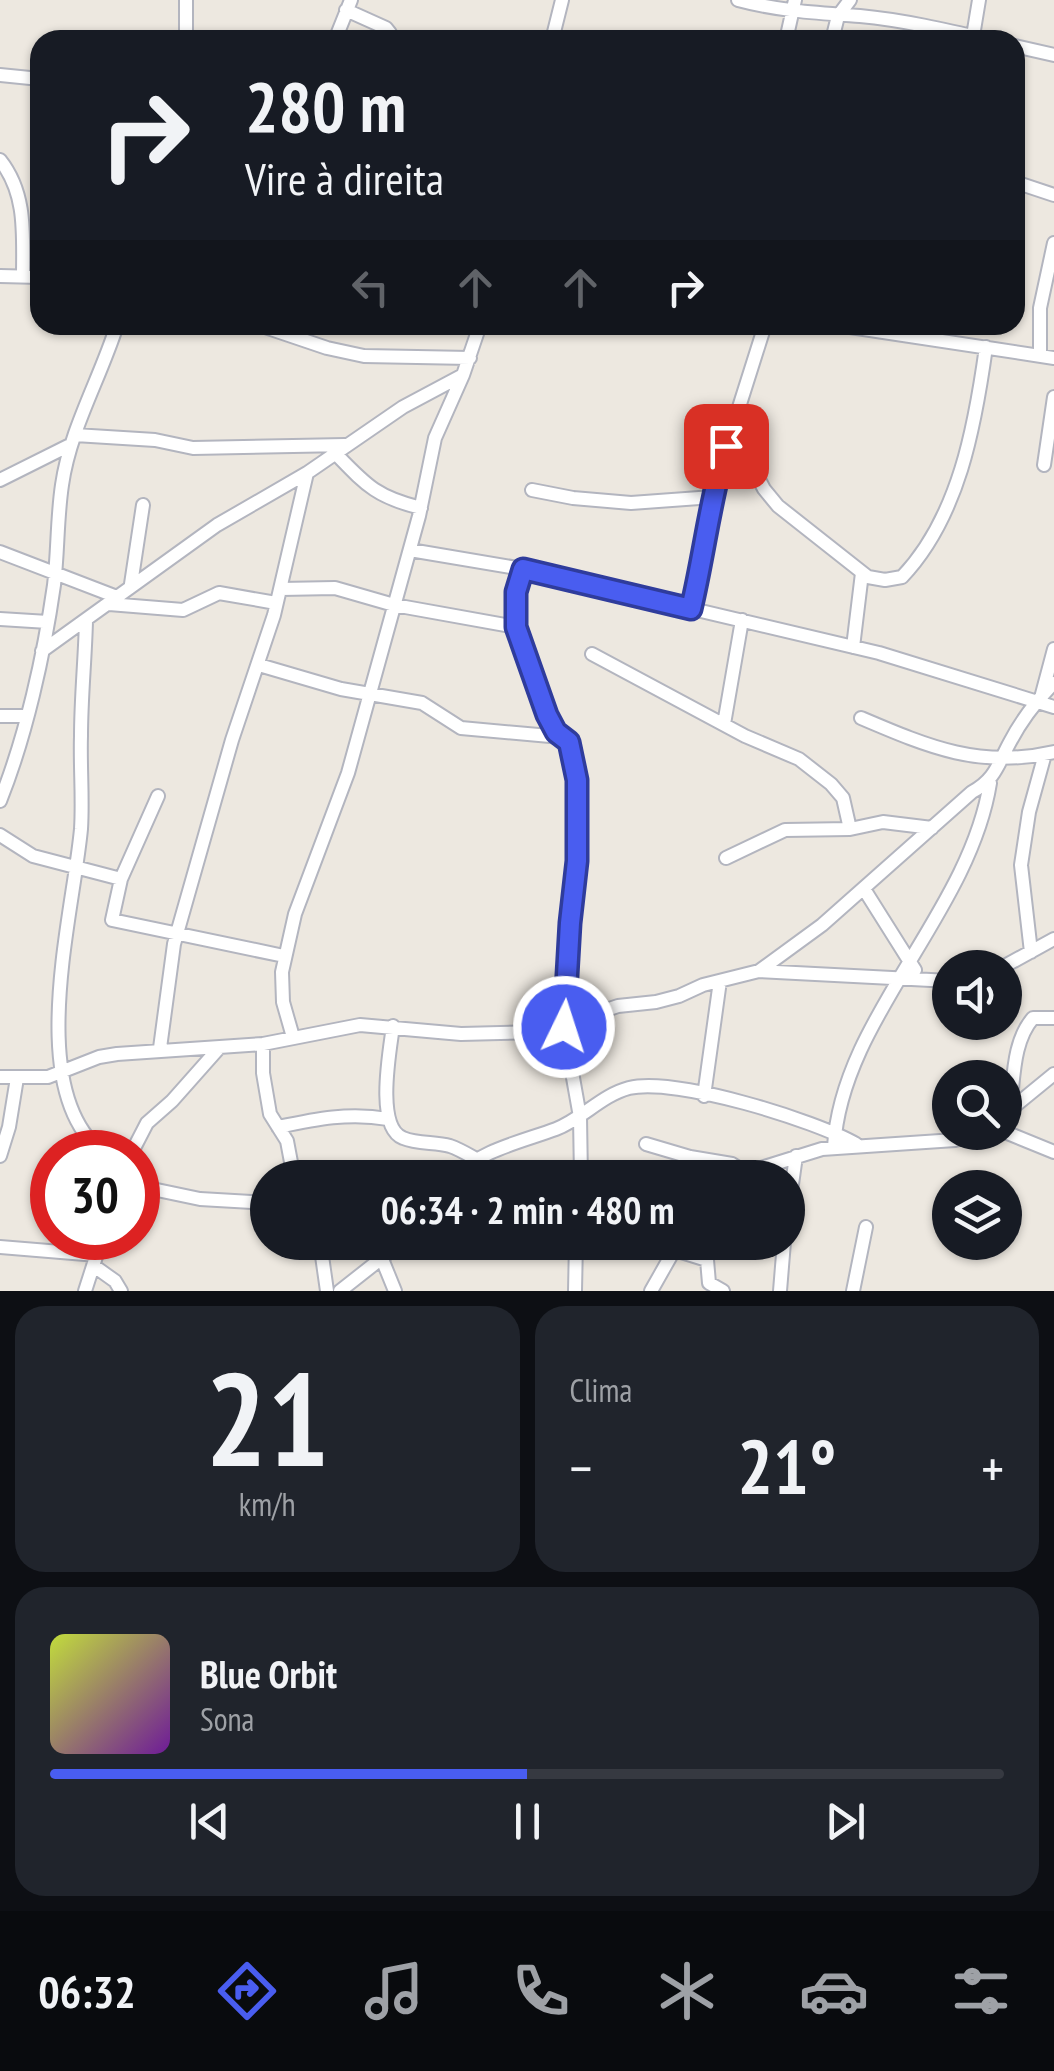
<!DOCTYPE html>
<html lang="pt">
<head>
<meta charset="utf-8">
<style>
	body { margin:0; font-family:"PT Sans Narrow",sans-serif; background:#20242c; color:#f1f3f6; height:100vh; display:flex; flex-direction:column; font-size:38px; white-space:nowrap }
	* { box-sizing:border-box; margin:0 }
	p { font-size:32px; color:#9ea1a6 }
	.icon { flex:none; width:55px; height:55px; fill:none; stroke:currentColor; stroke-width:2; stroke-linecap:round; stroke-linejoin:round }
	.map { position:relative; height:1291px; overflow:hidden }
	.sheet { display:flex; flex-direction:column; gap:15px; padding:15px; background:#0d0f14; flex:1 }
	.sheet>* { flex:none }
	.guide { position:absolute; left:30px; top:30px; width:995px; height:305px; border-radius:30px; box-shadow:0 2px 8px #0004; background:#171b24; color:#f1f3f6; overflow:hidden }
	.buttons { position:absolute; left:932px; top:950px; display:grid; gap:20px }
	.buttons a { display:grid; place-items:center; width:90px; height:90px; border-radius:50%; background:#171b24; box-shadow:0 2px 8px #0004; font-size:50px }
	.speed { position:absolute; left:30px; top:1130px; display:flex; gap:20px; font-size:50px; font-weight:700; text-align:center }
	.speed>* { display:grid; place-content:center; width:130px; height:130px; border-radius:50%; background:#171b24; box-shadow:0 2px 8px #0004; line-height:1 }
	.speed .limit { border:15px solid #d22; background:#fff; color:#111 }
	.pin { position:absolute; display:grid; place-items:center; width:85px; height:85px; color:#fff; margin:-42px; border-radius:20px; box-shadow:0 5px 15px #0006 }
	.me { position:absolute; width:110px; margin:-55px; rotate:4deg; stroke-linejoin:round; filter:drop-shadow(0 0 8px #0008) }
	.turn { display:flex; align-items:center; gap:35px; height:210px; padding:0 50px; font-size:45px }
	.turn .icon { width:130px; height:130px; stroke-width:2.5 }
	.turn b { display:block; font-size:70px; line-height:85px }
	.lanes { display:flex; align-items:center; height:95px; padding:0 50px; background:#0003; justify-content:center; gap:50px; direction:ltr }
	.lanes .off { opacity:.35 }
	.big { font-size:75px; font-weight:700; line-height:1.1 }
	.sheet .widget { flex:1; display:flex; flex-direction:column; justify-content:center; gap:15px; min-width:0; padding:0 35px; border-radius:30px; background:#20242c }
	.sheet .dial { align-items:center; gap:0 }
	.dial b { font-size:130px; line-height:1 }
	.song { display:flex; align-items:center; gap:30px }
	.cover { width:120px; height:120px; border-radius:15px; background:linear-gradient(135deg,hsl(70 70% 55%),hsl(280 70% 35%)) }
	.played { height:10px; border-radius:5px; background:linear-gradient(90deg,#495df0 50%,#363941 50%) }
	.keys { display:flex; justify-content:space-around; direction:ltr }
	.heat { display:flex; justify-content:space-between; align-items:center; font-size:55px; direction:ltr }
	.sheet .tiles { flex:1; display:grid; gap:15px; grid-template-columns:1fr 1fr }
	.widget:last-child { grid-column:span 2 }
	.trip { position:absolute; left:250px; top:1160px; width:555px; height:100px; border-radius:50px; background:#171b24; box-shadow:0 2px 8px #0004; font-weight:700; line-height:100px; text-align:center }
	.dock { display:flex; height:160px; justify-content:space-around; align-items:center; background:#090b0e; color:#9ea1a6 }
	.dock .icon { width:70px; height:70px }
	.dock .selected { color:#495df0 }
	.dock b { font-size:45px; color:#f1f3f6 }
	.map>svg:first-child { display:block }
</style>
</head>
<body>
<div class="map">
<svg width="1054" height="1291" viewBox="0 0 1054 1291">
	<rect width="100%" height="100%" fill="#ede8e0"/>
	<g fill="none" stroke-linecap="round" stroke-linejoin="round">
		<g stroke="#b3b5bf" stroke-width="16">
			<path id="street" d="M186 0V40
				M738 0C779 11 818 13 860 16 903 20 946 30 989 40
				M346 10 386 28 390 33 389 40
				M973 36 979 0
				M335 40 351 0
				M552 40 562 0
				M786 40 795 0
				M832 40 838 16 850 0
				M1015 46 1054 55
				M0 75 40 79
				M0 160C27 194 23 235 23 277
				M1015 182 1054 195
				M0 276 40 277
				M259 325 327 348 364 356 470 358
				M837 325 1054 358
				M1040 355V308L1054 243
				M733 430 764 489 778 506 868 577 885 580 902 577C959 517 975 426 986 347
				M75 435 155 440 193 448 345 445
				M335 453C366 485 376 497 421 508
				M1044 465 1054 397
				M0 480 70 445
				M532 490 573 498 631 503 713 497
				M410 550 523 569 879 653 1054 707
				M0 552 117 597
				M523 569 516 592V627L547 715 556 732 569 741 577 780 578 824 564 1027 580 1117 581 1178
				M131 584 143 505
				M281 589 335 588 394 605 516 627
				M109 604 183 610 219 593 276 603
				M691 609 706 546 717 477 765 325
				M0 619 48 622
				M86 621C85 660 81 698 81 736 80 767 83 798 81 829 73 916 24 1089 102 1152
				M853 647 862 573
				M42 651 217 525 307 473 403 407 463 375
				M592 654 745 736 799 759 831 784 843 798 850 829
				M259 665 341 689 422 703 461 728 561 737
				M1042 694 1054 649
				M0 716H25
				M861 718C929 747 980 769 1054 752
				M724 724 742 620
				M158 796 121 879 112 920 284 956
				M0 801C26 736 44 655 54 585 58 552 57 518 62 485 70 429 100 379 117 325
				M0 835 33 856 121 879
				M726 858 785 830 850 829 883 822 932 828
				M864 889 915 970
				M1031 952 1021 865 1029 812 1045 754
				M1001 968 1054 939
				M759 971 950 981
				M393 1026C390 1050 375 1127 403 1138 417 1144 435 1142 450 1146 459 1149 469 1155 478 1160
				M293 1037 283 1002 282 972 295 914 348 773 419 516 435 438 463 375 480 325
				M263 1044V1073L270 1114 287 1141 294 1178
				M160 1048 174 944 232 740 274 615 307 473
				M0 1077H48L99 1057 117 1054 263 1044 360 1025 461 1034 541 1032 618 1006 656 1002 679 996 703 985 759 971 822 925 972 792C995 780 998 764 1010 742 1022 719 1036 701 1054 683
				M704 1096 720 981
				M1010 1107C1014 1077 1013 1041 1033 1018H1054
				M1005 1114 1054 1074
				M278 1127C316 1119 349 1112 388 1119
				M1005 1132 1054 1152
				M646 1144 690 1157 732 1164 743 1171
				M834 1147C841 1019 969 914 990 783
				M132 1152 147 1123 172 1101 219 1048
				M0 1156 9 1127 17 1078
				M453 1178C480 1150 521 1142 556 1129 582 1119 602 1095 629 1088 676 1077 814 1120 856 1144
				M729 1178 822 1149 955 1140 985 1132
				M138 1186 200 1199 268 1203
				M788 1213 796 1156
				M320 1242 327 1291
				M0 1247 97 1255
				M675 1250 707 1260 709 1283 723 1291
				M382 1259 395 1291
				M94 1266 115 1281 121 1291
				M85 1291 102 1238
				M340 1291 387 1254 396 1242
				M575 1291 576 1242
				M651 1291 677 1245
				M780 1291 784 1242
				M853 1291 866 1227"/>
		</g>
		<use href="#street" stroke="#fff" stroke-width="12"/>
	</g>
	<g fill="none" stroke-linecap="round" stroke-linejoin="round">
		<g stroke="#2f3c9c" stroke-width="25">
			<path id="route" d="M564 1027 570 923 577 861V780L569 742 556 732 547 715 516 627V592L523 569 691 609C704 555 710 499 726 446"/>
		</g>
		<use href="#route" stroke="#495df0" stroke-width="18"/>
	</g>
</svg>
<div class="buttons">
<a><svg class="icon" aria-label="sound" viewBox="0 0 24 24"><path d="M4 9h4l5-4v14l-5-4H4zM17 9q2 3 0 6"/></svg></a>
<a><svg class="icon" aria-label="search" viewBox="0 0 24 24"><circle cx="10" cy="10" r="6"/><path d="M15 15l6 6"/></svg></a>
<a><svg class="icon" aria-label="layers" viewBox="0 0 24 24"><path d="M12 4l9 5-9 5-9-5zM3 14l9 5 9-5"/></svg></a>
</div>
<div class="speed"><div class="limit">30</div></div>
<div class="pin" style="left:726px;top:446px;background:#d93025"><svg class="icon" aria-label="arrive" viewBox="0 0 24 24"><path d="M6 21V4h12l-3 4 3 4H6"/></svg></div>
<svg class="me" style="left:564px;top:1027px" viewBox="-20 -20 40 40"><circle r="17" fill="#495df0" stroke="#fff" stroke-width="3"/><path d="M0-11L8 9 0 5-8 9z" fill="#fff"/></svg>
<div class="trip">06:34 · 2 min · 480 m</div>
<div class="guide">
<div class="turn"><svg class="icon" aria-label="right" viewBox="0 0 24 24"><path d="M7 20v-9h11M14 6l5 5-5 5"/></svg><div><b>280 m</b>Vire à direita</div></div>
<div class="lanes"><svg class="icon off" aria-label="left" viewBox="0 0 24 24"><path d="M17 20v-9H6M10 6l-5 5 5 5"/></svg><svg class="icon off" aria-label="ahead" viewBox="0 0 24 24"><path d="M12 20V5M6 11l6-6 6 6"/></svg><svg class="icon off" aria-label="ahead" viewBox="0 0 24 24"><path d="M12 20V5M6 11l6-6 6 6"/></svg><svg class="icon" aria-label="right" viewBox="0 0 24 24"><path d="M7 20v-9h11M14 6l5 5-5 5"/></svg></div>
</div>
</div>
<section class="sheet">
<div class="tiles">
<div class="widget dial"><b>21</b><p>km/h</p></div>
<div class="widget"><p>Clima</p>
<div class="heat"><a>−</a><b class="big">21°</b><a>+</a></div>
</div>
<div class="widget">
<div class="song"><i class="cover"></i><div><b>Blue Orbit</b><p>Sona</p></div></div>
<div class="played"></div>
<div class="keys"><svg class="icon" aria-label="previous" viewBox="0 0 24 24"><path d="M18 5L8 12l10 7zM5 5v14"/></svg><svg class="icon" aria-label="pause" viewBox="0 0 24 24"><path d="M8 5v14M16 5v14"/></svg><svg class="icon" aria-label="next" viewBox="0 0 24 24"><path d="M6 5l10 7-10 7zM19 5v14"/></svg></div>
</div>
</div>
</section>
<nav class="dock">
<b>06:32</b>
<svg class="icon selected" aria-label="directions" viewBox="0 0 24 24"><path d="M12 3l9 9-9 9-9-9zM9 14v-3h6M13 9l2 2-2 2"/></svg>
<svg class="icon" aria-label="music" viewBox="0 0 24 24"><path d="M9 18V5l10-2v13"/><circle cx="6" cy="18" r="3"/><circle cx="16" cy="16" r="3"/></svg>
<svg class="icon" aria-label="phone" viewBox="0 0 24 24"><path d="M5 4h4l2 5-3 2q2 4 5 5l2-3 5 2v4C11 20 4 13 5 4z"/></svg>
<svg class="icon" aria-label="climate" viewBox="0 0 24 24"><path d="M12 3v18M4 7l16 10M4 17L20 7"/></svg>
<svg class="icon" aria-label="car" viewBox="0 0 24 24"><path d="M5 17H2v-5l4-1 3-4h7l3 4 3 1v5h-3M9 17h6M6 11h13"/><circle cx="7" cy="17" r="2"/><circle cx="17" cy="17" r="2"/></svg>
<svg class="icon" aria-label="filters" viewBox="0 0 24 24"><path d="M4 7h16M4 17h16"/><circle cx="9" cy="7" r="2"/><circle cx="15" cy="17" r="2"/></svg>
</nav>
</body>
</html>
